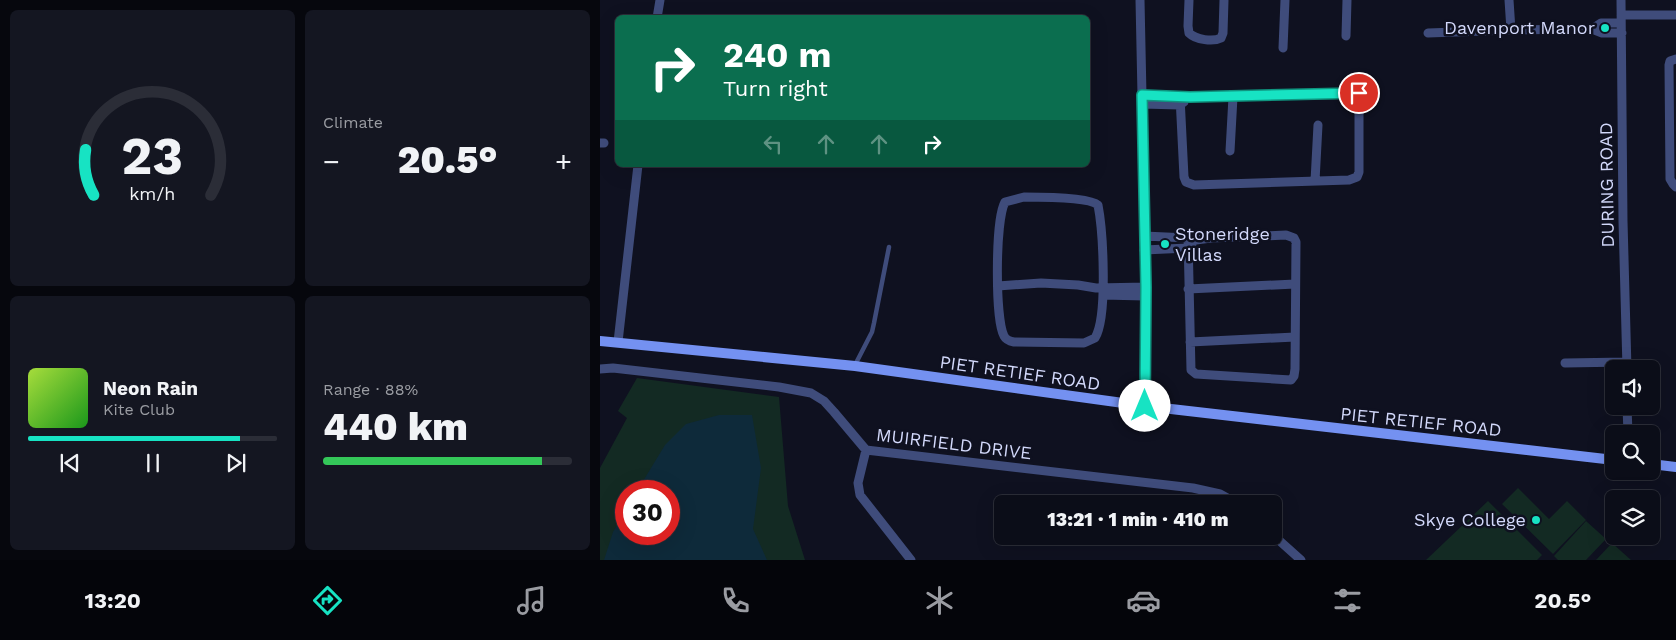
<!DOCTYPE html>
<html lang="en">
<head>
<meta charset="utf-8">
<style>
	body { margin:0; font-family:"Work Sans",sans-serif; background:#141621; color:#f1f3f6; height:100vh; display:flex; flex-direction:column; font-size:19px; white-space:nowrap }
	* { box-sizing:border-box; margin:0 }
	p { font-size:16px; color:#9a9ca2 }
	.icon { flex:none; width:28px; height:28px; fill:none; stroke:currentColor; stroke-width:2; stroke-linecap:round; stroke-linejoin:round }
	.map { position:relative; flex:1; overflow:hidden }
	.side { display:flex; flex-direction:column; gap:10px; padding:10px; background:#06070d; width:600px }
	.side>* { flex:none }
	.hud { position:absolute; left:15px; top:15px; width:475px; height:152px; border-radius:8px; box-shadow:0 5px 20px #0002,0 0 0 1px #2b2d37; background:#0b6e4f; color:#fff; overflow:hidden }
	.tools { position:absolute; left:1005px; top:360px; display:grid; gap:10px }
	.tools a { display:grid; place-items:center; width:55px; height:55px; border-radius:8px; background:#0b0d18; box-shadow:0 5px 20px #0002,0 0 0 1px #2b2d37; font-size:25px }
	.speed { position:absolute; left:15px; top:480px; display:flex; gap:10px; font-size:25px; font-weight:700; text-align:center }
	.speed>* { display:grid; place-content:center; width:65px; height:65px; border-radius:50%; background:#0b0d18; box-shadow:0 5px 20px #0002,0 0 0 1px #2b2d37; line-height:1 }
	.speed .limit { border:8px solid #d22; background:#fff; color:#111 }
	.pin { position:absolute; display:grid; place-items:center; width:42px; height:42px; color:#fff; margin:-21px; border:2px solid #fff; border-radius:50%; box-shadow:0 1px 5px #0007 }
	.me { position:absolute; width:55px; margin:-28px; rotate:0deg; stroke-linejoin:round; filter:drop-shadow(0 0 4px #0008) }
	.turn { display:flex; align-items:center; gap:18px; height:105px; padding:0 25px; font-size:22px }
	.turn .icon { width:65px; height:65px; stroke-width:2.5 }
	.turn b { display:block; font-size:35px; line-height:42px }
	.lanes { display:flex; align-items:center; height:48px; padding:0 25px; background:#0003; justify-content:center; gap:25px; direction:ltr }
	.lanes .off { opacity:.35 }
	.big { font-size:38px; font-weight:800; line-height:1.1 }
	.side .tile { flex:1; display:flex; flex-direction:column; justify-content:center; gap:8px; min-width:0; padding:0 18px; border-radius:8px; background:#141621 }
	.side .dial { align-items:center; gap:0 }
	.dial svg { height:130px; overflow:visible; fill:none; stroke:#2b2d37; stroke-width:7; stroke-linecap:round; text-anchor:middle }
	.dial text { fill:#f1f3f6; stroke:none }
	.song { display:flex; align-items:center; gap:15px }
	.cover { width:60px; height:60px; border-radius:8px; background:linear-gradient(135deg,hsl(80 70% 55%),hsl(120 70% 35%)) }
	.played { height:5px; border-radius:2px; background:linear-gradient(90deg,#17e3c3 85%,#2b2d37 85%) }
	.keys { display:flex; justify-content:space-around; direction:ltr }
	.heat { display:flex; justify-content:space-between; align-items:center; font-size:28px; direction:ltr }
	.charge { height:8px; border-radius:4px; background:linear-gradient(90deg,#34c759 88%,#2b2d37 0) }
	.side .tiles { flex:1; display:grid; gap:10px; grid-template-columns:repeat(2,1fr) }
	.trip { position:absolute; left:394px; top:495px; width:288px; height:50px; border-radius:8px; background:#0b0d18; box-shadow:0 5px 20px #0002,0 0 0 1px #2b2d37; font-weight:800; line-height:50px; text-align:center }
	.tabs { display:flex; height:80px; justify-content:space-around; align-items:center; background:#04050a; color:#9a9ca2 }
	.tabs .icon { width:35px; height:35px }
	.tabs .current { color:#17e3c3 }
	.tabs b { font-size:22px; color:#f1f3f6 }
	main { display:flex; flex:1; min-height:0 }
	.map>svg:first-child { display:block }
</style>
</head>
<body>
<main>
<section class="side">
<div class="tiles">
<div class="tile dial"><svg viewBox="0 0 100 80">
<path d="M14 69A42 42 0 1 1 86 69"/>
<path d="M14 69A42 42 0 0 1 9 41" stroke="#17e3c3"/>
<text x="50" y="56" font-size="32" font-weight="700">23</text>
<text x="50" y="72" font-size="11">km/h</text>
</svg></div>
<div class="tile"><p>Climate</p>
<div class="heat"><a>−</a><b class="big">20.5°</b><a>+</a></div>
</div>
<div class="tile">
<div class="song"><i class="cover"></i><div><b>Neon Rain</b><p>Kite Club</p></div></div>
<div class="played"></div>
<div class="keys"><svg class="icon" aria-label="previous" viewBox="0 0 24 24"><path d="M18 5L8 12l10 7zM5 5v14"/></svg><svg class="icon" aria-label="pause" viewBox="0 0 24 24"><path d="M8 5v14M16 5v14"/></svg><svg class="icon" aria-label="next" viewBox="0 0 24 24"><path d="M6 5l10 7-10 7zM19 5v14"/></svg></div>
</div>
<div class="tile"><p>Range · 88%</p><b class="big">440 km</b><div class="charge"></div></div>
</div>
</section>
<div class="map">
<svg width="1076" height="560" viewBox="0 0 1076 560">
	<rect width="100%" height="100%" fill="#0f1120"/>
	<path fill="#132a23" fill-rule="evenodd" d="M37 378 179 397 188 506 205 560H0V468L27 418 18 411ZM26 491H69V534H26Z
		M918 488 949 519 967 501 986 520 953 554 902 504Z
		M888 501 942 555 937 560H826Z
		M986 521 1006 539 986 560H958L954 556Z
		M1012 543 1031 560H996Z"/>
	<path fill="#0e2a3a" d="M119 415H152L161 468 153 529 167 560H4L13 532 26 510V534H69V491H37L65 445 86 424Z"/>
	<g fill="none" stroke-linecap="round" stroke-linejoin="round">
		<path stroke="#3f4c7b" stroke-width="4.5" d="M255 365 272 332 274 323 289 247"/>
		<path stroke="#3f4c7b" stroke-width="9" d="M540 0 546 287 545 406
			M589 0 588 26 589 33C596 40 613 42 621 38L623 33 624 0
			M909 0 911 30
			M1021 0 1023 221 1027 369
			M1021 15H1076
			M57 18 60 0
			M992 29 1001 23H1021
			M828 33 911 30 992 29 1002 33H1022
			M746 36 747 0
			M683 48 685 0
			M1076 59 1070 61 1069 65 1070 179 1073 184 1076 187
			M542 95 590 97 775 93
			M580 97 584 177 586 182 594 185 749 180 757 177 759 172V93
			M542 104 580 105 584 102
			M0 143H4
			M630 151 633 97
			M715 181 718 125
			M424 197C437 197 489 197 498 205 503 231 508 317 495 338L484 343 414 342C409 341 406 340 404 336 395 319 395 220 405 202Z
			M544 236 588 238 596 240 611 238 686 235 694 238 696 242 695 369 694 376 691 380 596 374 591 370 588 238
			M544 250 588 248 592 244
			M398 286 441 283 478 285 496 288 546 287
			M588 289 695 284
			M503 295 545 296
			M18 342 38 165
			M590 342 695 337
			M965 363 1026 362
			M0 369 13 368 179 387 211 393 224 401 234 412 266 450 593 488 620 494 638 504
			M1027 406 1028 434
			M266 450 258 483 260 495 311 560
			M672 534 701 560"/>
		<path stroke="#7491f1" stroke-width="10" d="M0 341 255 366 545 406 1014 460
			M1051 464 1076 467"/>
	</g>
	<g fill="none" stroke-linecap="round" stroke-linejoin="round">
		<g stroke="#0f947f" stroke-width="12">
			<path id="route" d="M545 406 546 287 542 95 590 97 759 93"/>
		</g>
		<use href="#route" stroke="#17e3c3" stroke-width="9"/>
	</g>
	<g fill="#17e3c3" stroke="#0f1120" stroke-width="2">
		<circle cx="1005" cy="28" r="5"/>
		<circle cx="565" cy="244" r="5"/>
		<circle cx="936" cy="520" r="5"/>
	</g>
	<g text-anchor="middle" stroke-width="5" stroke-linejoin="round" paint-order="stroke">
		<g font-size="18" fill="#d3d9fb" stroke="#0f1120" text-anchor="end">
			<text x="995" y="34">Davenport Manor</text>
			<text x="575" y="240" text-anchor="start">Stoneridge<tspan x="575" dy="21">Villas</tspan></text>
			<text x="926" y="526">Skye College</text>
		</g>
		<g font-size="18" fill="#d3d9fb" stroke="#0f1120">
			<text transform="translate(1007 185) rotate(-91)" y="6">DURING ROAD</text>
			<text transform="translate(420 373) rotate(8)" y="6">PIET RETIEF ROAD</text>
			<text transform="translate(821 422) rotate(6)" y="6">PIET RETIEF ROAD</text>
			<text transform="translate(354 444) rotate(7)" y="6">MUIRFIELD DRIVE</text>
		</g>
	</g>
</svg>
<div class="tools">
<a><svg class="icon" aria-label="sound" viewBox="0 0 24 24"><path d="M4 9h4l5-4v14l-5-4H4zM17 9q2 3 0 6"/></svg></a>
<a><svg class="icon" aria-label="search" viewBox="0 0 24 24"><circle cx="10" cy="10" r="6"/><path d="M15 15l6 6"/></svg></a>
<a><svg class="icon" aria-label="layers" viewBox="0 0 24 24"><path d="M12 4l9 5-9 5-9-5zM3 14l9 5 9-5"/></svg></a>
</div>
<div class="speed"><div class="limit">30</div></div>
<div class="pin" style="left:759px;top:93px;background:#d93025"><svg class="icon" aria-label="arrive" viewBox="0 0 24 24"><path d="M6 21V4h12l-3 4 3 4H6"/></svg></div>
<svg class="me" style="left:545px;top:406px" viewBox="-20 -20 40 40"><circle r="19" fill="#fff"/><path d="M0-13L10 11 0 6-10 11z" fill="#17e3c3"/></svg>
<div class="trip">13:21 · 1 min · 410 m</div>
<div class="hud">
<div class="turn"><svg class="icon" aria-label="right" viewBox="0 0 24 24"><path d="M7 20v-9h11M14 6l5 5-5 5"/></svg><div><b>240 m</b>Turn right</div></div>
<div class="lanes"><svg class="icon off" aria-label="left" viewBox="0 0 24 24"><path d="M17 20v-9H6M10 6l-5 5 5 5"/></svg><svg class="icon off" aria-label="ahead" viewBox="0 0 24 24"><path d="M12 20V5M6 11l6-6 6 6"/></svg><svg class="icon off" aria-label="ahead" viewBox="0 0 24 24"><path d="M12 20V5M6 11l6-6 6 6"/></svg><svg class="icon" aria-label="right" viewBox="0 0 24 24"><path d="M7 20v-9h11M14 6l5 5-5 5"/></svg></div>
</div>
</div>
</main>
<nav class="tabs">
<b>13:20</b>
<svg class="icon current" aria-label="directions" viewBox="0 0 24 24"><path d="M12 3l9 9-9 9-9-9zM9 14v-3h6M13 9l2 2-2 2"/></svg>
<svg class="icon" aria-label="music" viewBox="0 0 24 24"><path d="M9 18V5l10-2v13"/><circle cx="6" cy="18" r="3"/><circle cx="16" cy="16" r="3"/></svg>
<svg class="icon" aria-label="phone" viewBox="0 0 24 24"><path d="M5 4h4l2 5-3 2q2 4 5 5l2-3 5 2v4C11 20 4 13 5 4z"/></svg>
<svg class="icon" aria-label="climate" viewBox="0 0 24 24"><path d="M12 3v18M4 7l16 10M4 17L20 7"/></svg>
<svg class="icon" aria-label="car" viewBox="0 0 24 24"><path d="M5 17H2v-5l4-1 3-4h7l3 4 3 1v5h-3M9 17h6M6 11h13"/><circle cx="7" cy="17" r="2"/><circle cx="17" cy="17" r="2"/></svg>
<svg class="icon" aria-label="filters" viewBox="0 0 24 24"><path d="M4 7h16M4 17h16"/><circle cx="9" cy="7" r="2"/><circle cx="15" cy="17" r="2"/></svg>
<b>20.5°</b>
</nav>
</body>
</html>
